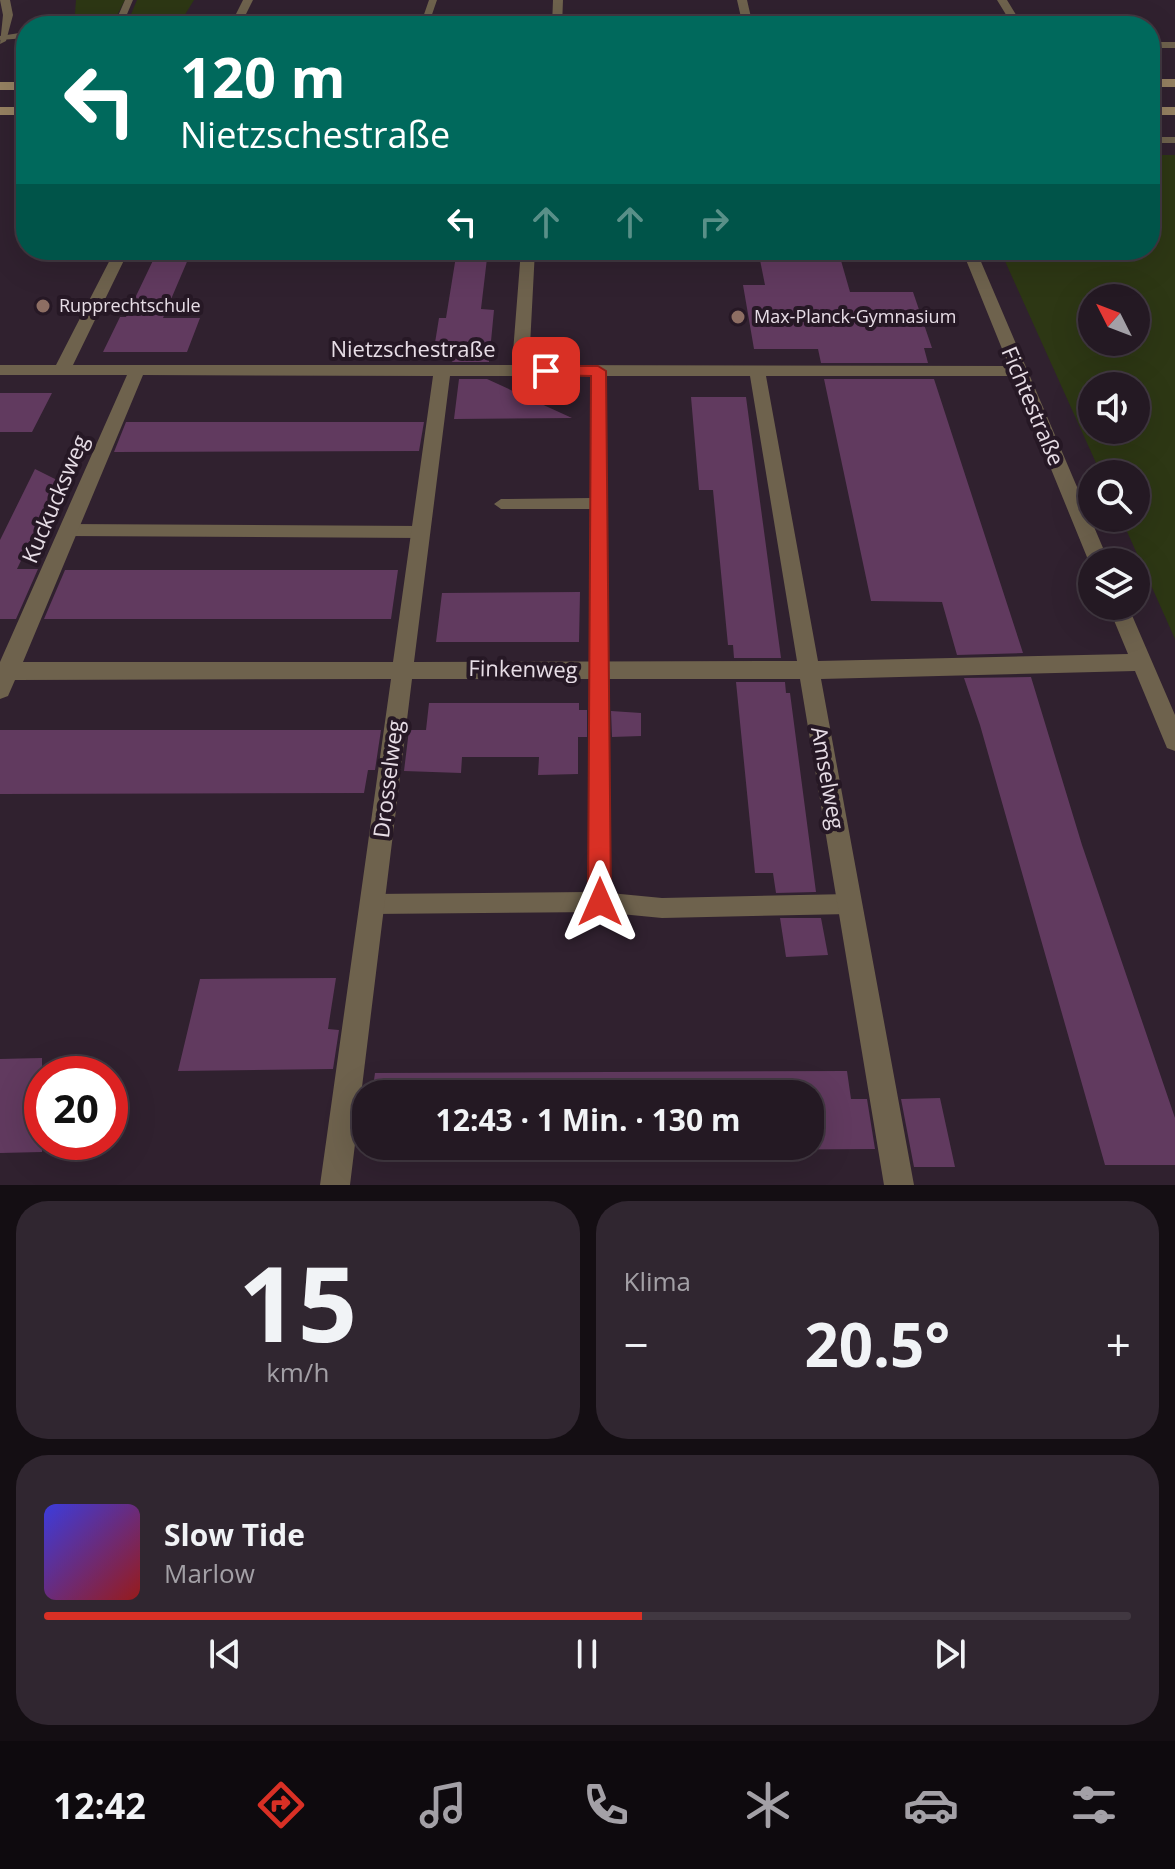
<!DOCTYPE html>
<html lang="de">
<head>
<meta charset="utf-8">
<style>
	body { margin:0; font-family:"Open Sans",sans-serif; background:#302630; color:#f1f3f6; height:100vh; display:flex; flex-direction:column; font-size:30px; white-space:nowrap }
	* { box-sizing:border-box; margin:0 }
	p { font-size:26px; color:#a3a0a6 }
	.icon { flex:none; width:44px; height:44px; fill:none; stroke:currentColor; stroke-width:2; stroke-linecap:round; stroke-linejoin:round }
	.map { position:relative; height:1185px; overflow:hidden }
	.drawer { display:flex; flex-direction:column; gap:16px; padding:16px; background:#140e13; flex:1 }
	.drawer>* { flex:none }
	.guide { position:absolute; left:16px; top:16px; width:1144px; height:244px; border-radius:32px; box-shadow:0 8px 32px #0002,0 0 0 2px #413841; background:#00695c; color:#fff; overflow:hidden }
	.needle { width:52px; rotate:312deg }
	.tools { position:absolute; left:1078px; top:284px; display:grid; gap:16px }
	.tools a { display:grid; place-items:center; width:72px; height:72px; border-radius:50%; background:#241923; box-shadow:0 8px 32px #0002,0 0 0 2px #413841; font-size:40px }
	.speed { position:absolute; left:24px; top:1056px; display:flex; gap:16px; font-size:40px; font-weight:700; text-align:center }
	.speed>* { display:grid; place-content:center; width:104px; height:104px; border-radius:50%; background:#241923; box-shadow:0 8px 32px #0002,0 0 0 2px #413841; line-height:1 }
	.speed .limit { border:12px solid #d22; background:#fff; color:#111 }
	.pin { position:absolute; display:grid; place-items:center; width:68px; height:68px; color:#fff; margin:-34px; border-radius:16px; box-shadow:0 4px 12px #0006 }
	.me { position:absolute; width:88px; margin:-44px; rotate:0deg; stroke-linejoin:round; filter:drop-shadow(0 0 6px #0008) }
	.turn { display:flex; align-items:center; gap:28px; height:168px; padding:0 32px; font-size:36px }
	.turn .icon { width:104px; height:104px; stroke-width:2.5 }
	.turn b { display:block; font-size:56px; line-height:68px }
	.lanes { display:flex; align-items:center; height:76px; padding:0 32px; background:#0003; justify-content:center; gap:40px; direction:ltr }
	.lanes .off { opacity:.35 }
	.big { font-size:60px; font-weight:700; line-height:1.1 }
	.drawer .card { flex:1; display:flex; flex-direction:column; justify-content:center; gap:12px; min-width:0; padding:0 28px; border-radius:32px; background:#302630 }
	.drawer .dial { align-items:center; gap:0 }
	.dial b { font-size:104px; line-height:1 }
	.song { display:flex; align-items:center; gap:24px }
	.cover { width:96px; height:96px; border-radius:12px; background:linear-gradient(135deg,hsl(240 70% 55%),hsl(0 70% 35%)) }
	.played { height:8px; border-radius:4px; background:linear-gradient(90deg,#d93025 55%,#413841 55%) }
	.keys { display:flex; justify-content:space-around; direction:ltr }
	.heat { display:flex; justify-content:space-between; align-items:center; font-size:44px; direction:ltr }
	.drawer .tiles { flex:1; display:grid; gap:16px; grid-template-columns:1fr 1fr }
	.card:last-child { grid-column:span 2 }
	.trip { position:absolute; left:352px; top:1080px; width:472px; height:80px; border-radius:32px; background:#241923; box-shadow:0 8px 32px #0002,0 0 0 2px #413841; font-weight:700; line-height:80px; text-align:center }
	.tab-bar { display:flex; height:128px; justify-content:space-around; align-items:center; background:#0e0a0e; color:#a3a0a6 }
	.tab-bar .icon { width:56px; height:56px }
	.tab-bar .selected { color:#d93025 }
	.tab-bar b { font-size:36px; color:#f1f3f6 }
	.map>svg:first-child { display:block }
</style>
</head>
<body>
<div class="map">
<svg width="1175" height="1185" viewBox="0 0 1175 1185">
	<rect width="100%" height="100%" fill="#30212f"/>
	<path fill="#2d3714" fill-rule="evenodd" d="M76 0H125L114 21 74 26Z
		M137 0H194L178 26H126Z
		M1150 155H1175V639L1121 518H1136V474H1101L1000 250H1150ZM1092 298H1136V342H1092ZM1092 386H1136V430H1092Z"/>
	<path fill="#613a5f" d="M158 250H192L163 318H200L187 352H103L120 317H126Z
		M457 250H488L481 309 494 310 489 362H453L434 349 439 318H446Z
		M758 250H838L850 292H913L932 348H924L928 363H821L818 349H754L743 285H765Z
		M459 379H487L572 418 454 419Z
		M824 379H934L1023 653 957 655 942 602 871 601Z
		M0 393H52L32 432H0Z
		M691 397H746L781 658H734L733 645H728L713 490H699Z
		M126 422H424L419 451 114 452Z
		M35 469 59 481 17 569H38L16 619H0V540Z
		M65 570H398L391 619H44Z
		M580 592 579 642H436L442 593Z
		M1031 677 1082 845 1175 1118V1165H1105L980 725 964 678Z
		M736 682H785L786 693H790L816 892 776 893 773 873H755Z
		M429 703H579V710H587V737H578V774L538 775 539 757H462L461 773 404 771 409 730H426Z
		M611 711 641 713V736L612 737Z
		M0 730H381L375 770H368L364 793 0 794Z
		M780 918H821L828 955 786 957Z
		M336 978 328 1029 339 1030 333 1069 178 1071 200 979Z
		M42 1058V1152L0 1153V1059Z
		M847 1071 851 1099H867L875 1149 365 1152 366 1145 810 1146V1094H372L375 1073Z
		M940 1098 955 1167H914L901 1099Z"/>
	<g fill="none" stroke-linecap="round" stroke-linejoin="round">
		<path fill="#6e624d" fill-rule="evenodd" d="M125 0H133L122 26H103L115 23Z
			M429 0H437L428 26H420Z
			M26 32V38L0 40V36Z
			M1150 42H1175V48H1150Z
			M1150 137H1175V143H1150Z
			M598 367 605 371 610 893 662 898 850 894 857 897 860 904 857 911 850 914 662 918 600 912 372 914 365 911 362 904 365 897 372 894 590 892 591 509H501L494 504 501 499 591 498V371Z
			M67 524 421 526 429 532 421 538 67 536 59 530Z"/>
		<path fill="#6e624d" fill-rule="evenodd" d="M0 0H10L13 15 6 41 0 44 3 15Z
			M243 0H253L240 26H230Z
			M553 0H563L562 26H552Z
			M737 0H747L753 26H743Z
			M997 0H1007L1023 26H1013Z
			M115 250H129L73 365H512L521 250H535L529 365 1009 366 962 250H976L1109 562H1092V567L1089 562 1013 376H766L818 661 1128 654 1108 606H1128L1175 715V751L1167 748 1135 671 821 679 914 1185H884L800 679H412L350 1185H320L391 679 15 680 8 696 0 699V662L127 375H0V365H56ZM143 375 433 376 393 662H23ZM450 376H750L797 661 414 662Z"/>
		<path fill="#968262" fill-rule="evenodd" d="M1150 79H1175V87H1150Z
			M0 82H26V90H0Z
			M0 107H26V115H0Z
			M1150 107H1175V115H1150Z"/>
	</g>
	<path fill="#d93025" stroke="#8d1f18" stroke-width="2" d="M598 366 606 371 611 902 608 909 600 913 592 909 588 902 591 376 546 375 539 371 546 366Z"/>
	<g fill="#8d6e63" stroke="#261825" stroke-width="3">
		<circle cx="43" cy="306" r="8"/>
		<circle cx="738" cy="317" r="8"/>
	</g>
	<g text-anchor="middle" stroke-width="8" stroke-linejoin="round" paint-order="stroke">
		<g font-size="18" fill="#e7dde6" stroke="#261825" text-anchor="start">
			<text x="59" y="312">Rupprechtschule</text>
			<text x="754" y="323">Max-Planck-Gymnasium</text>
		</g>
		<g font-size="22" fill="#e7dde6" stroke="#261825">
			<text x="413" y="357">Nietzschestraße</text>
			<text transform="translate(1033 406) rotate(67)" y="8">Fichtestraße</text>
			<text transform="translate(55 499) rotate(-67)" y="8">Kuckucksweg</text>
			<text transform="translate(523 669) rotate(1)" y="8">Finkenweg</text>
			<text transform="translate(828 778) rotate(80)" y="8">Amselweg</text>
			<text transform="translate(388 779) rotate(-83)" y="8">Drosselweg</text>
		</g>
	</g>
</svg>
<div class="tools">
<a><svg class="needle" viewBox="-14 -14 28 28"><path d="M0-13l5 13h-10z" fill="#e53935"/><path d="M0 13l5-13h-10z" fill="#a3a0a6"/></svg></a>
<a><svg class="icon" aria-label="sound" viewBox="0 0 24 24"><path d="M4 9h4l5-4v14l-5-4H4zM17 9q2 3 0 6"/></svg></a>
<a><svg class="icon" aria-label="search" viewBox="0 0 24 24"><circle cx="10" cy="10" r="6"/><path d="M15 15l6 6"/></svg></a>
<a><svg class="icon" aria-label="layers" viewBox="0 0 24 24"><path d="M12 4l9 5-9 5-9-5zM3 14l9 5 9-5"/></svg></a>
</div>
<div class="speed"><div class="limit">20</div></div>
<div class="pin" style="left:546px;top:371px;background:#d93025"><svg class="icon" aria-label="arrive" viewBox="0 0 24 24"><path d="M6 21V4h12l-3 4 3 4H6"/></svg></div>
<svg class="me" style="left:600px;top:902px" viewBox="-20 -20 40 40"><path d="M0-17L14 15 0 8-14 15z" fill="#d93025" stroke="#fff" stroke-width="4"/></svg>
<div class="trip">12:43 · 1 Min. · 130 m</div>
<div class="guide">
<div class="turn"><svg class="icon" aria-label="left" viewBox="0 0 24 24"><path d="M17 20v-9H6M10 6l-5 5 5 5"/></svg><div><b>120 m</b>Nietzschestraße</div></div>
<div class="lanes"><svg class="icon" aria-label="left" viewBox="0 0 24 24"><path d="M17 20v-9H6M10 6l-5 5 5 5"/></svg><svg class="icon off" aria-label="ahead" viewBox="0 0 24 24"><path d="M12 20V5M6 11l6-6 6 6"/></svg><svg class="icon off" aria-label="ahead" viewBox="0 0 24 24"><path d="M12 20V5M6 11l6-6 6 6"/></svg><svg class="icon off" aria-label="right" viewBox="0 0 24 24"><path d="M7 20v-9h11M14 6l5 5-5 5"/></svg></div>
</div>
</div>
<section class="drawer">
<div class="tiles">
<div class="card dial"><b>15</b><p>km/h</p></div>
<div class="card"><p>Klima</p>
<div class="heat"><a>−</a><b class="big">20.5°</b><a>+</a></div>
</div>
<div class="card">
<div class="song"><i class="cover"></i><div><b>Slow Tide</b><p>Marlow</p></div></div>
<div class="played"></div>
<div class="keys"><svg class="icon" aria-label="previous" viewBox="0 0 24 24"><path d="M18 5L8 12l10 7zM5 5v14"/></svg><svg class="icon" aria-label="pause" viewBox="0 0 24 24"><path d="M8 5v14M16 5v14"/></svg><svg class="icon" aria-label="next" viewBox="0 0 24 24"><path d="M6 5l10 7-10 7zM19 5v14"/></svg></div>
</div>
</div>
</section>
<nav class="tab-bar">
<b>12:42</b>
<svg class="icon selected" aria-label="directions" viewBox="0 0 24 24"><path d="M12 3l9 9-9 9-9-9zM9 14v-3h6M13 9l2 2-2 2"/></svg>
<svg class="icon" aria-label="music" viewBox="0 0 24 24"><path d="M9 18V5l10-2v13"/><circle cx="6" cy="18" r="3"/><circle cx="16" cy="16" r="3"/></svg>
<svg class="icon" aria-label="phone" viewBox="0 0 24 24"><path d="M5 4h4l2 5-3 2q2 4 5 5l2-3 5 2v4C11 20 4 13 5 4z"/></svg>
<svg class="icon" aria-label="climate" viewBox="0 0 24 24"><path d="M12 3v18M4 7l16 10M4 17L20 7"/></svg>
<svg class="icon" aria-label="car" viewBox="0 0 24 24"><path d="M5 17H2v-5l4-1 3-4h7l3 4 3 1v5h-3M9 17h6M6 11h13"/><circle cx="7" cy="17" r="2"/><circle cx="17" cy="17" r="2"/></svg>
<svg class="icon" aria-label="filters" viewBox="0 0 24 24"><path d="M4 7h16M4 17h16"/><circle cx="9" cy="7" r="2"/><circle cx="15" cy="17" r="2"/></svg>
</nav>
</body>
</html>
